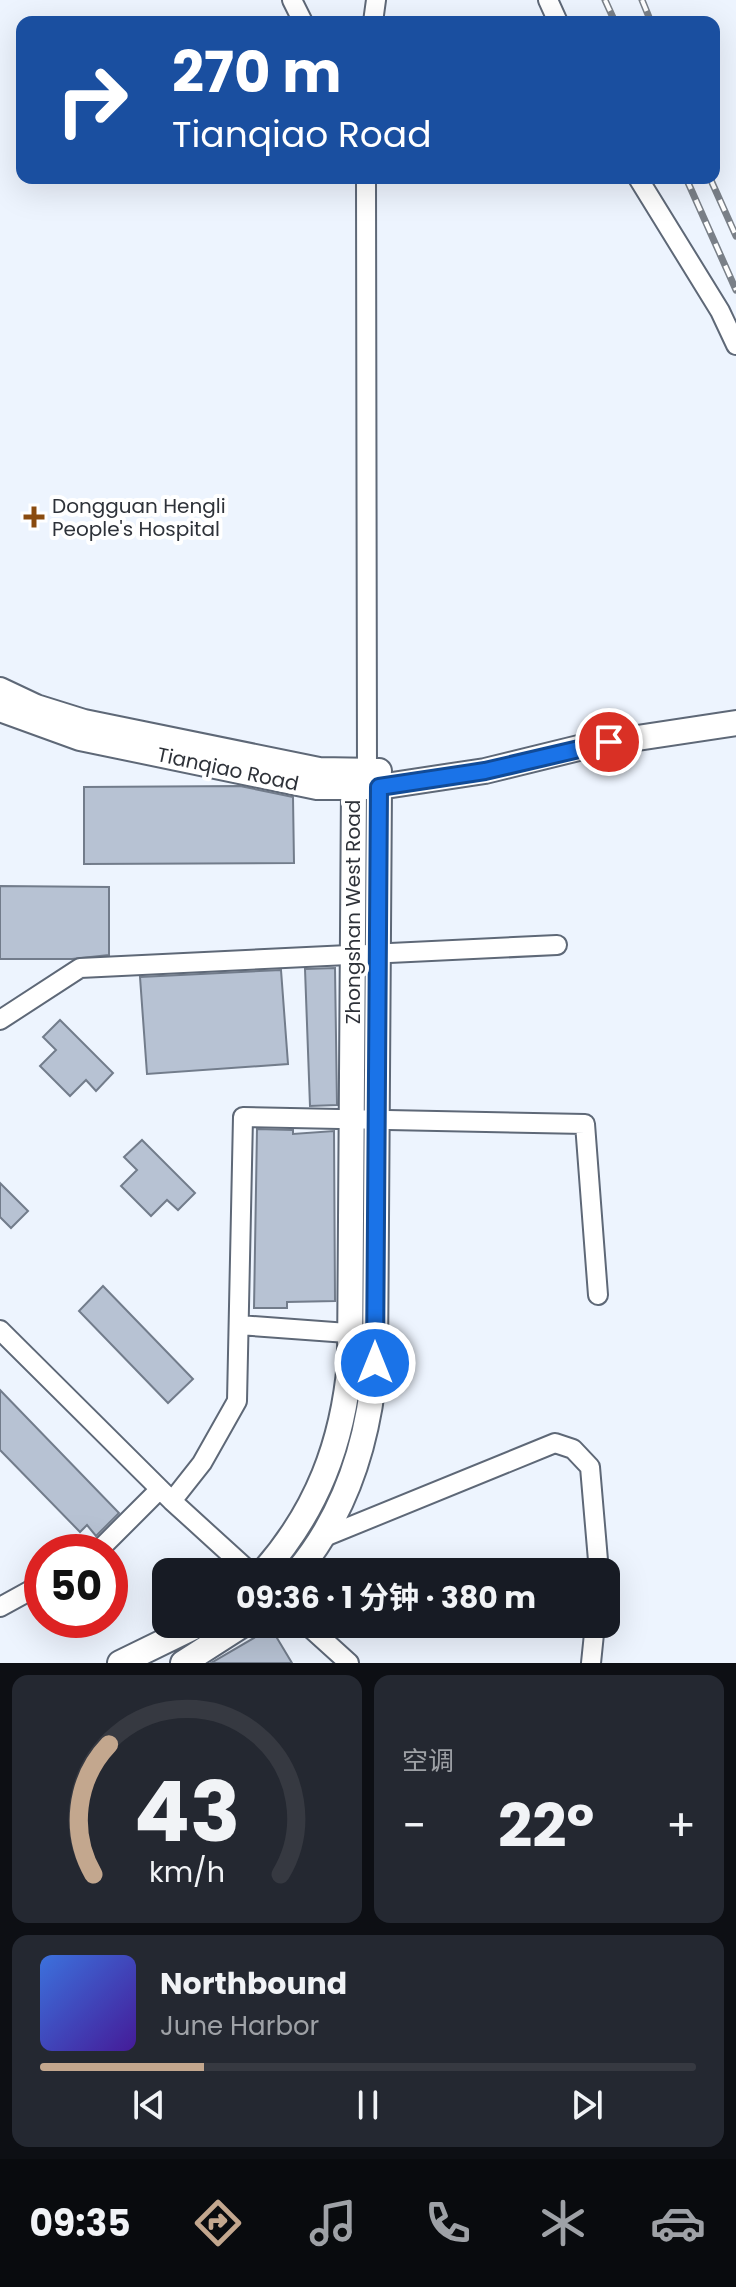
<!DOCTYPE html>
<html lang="zh">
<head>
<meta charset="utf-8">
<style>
	body { margin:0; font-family:Poppins,"Noto Sans SC",sans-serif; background:#242831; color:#f1f3f6; height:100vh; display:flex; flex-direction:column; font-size:30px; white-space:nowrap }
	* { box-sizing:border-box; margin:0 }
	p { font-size:26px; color:#9ea1a6 }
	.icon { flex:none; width:44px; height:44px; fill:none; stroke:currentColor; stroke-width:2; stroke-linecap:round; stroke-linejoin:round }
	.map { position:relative; height:1663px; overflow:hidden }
	.sheet { display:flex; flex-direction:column; gap:12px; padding:12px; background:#0d0f14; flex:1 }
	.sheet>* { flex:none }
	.banner { position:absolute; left:16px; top:16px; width:704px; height:168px; border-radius:16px; box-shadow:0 8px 32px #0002; background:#1a4fa0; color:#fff; overflow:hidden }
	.speed { position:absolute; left:24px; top:1534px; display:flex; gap:16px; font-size:40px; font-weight:700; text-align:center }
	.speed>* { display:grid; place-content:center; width:104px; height:104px; border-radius:50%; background:#171b24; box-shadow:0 8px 32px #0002; line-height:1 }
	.speed .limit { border:12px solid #d22; background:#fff; color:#111 }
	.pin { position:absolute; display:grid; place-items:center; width:68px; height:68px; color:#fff; margin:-34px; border:4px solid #fff; border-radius:50%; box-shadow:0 2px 8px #0007 }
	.me { position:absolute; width:88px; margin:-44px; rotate:0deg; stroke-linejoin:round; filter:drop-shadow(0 0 6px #0008) }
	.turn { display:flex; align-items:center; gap:28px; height:168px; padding:0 24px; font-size:36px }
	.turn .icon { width:104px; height:104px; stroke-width:2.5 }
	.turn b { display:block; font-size:56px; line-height:68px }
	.big { font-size:60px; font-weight:700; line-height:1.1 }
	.sheet .tile { flex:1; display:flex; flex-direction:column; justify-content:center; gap:12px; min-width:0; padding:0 28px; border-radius:16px; background:#242831 }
	.sheet .dial { align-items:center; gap:0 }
	.dial svg { height:208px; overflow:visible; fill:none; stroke:#363941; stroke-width:7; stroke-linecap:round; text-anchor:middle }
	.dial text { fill:#f1f3f6; stroke:none }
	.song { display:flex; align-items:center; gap:24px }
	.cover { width:96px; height:96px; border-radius:12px; background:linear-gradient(135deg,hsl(220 70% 55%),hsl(260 70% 35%)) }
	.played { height:8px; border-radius:4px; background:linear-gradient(90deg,#c3a78e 25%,#363941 25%) }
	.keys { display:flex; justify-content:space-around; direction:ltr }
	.heat { display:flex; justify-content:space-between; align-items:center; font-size:44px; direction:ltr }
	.sheet .tiles { flex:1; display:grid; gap:12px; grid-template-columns:1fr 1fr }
	.tile:last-child { grid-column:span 2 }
	.trip { position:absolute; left:152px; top:1558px; width:468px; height:80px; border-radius:16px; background:#171b24; box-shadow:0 8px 32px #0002; font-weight:700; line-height:80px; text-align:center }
	.dock { display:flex; height:128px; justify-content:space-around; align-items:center; background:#090b0e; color:#9ea1a6 }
	.dock .icon { width:56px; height:56px }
	.dock .active { color:#c3a78e }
	.dock b { font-size:36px; color:#f1f3f6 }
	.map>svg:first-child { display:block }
</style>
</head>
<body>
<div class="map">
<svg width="736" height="1663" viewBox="0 0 736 1663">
	<rect width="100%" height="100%" fill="#edf4fe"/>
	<path fill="#b7c2d3" stroke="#727c8b" stroke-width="2" d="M240 786 293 797 294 863 84 864V787Z
		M0 886 109 887V955L72 959H0Z
		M335 968 337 1105 310 1106 305 969Z
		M281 970 288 1064 147 1074 140 977Z
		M60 1020 113 1073 96 1091 86 1080 70 1096 40 1066 56 1050 43 1037Z
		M257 1129 293 1130V1134L334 1131 335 1301 287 1302V1308H254Z
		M142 1140 195 1193 178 1210 167 1200 151 1216 121 1186 137 1170 124 1157Z
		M0 1183 28 1211 11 1228 0 1217Z
		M103 1286 193 1379 168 1403 79 1311Z
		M0 1390 119 1513 96 1536 87 1525 80 1532 0 1450Z
		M271 1628 292 1663H211Z"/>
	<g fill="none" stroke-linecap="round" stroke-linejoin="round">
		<g stroke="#5e6877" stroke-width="22">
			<path id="minor" d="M292 0 303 22
				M548 0 558 22
				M373 22 376 0
				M366 178 367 770
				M638 178 720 311 736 345
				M0 1020 80 968 557 945
				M239 1325 361 1334
				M0 1330 172 1501 250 1572
				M172 1501 202 1463 237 1401 243 1117 585 1124 598 1295
				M322 1538 555 1443 573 1449 590 1467 599 1572
				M97 1552 160 1489
				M0 1607 42 1584
				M306 1624 349 1663
				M591 1663 595 1624"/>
		</g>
		<g stroke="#5e6877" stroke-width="28">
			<path id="major" d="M0 690 36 707 84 722 319 770 379 771
				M0 709 80 738 317 787H379L485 771 591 745 736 723
				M263 1572C317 1511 343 1443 350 1362L354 787 367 770
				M297 1572C347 1512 369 1439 375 1363L379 787 367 770
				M120 1663 200 1624
				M183 1663 244 1624"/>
		</g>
		<use href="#minor" stroke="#fff" stroke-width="18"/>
		<use href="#major" stroke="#fff" stroke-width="24"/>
		<g stroke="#7a8088" stroke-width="7">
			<path id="rail" d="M605 0 615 22
				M642 0 651 22
				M686 178 736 290
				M710 178 736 236"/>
		</g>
		<use href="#rail" stroke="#fff" stroke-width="4" stroke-dasharray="12" stroke-linecap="butt"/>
	</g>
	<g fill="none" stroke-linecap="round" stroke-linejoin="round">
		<g stroke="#114b97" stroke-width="20">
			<path id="route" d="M375 1363 379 787 485 771 609 742"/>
		</g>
		<use href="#route" stroke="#1a73e8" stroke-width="14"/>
	</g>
	<path fill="#8a4b0f" stroke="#fff" stroke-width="3" d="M30 505h8v8h8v8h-8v8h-8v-8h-8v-8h8z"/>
	<g text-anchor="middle" stroke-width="8" stroke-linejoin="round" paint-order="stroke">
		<g font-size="20" fill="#2e3239" stroke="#fff" text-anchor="start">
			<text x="52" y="513">Dongguan Hengli<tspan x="52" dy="23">People's Hospital</tspan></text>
		</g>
		<g font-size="20" fill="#2e3239" stroke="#fff">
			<text transform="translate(228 769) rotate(12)" y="7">Tianqiao Road</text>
			<text transform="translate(353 912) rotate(-90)" y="7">Zhongshan West Road</text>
		</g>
	</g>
</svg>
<div class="speed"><div class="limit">50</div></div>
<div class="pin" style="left:609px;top:742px;background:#d93025"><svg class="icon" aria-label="arrive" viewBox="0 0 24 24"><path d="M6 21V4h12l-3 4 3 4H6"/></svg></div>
<svg class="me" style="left:375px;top:1363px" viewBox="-20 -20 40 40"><circle r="17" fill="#1a73e8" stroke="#fff" stroke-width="3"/><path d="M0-11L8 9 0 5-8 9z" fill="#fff"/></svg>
<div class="trip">09:36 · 1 分钟 · 380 m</div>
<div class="banner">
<div class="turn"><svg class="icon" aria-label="right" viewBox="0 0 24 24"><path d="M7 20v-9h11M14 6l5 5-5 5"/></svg><div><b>270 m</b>Tianqiao Road</div></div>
</div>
</div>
<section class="sheet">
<div class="tiles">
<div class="tile dial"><svg viewBox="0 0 100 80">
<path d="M14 69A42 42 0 1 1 86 69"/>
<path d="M14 69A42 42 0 0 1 20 19" stroke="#c3a78e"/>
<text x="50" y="56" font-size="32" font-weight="700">43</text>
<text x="50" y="72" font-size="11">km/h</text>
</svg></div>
<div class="tile"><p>空调</p>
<div class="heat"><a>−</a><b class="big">22°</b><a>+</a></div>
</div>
<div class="tile">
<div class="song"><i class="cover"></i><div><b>Northbound</b><p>June Harbor</p></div></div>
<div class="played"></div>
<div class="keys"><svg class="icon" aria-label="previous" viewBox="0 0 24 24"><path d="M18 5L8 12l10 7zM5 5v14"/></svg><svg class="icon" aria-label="pause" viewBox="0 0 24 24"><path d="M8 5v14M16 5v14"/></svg><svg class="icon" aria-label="next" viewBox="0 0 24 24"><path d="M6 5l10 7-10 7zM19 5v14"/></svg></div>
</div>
</div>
</section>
<nav class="dock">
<b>09:35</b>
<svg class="icon active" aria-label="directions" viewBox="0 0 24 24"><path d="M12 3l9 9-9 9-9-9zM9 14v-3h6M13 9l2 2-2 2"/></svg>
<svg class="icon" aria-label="music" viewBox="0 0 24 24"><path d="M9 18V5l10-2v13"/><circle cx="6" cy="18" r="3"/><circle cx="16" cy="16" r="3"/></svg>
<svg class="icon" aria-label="phone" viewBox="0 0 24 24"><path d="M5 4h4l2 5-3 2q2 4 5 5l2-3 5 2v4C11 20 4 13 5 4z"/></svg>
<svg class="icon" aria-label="climate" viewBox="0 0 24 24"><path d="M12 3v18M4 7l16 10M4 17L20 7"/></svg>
<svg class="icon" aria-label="car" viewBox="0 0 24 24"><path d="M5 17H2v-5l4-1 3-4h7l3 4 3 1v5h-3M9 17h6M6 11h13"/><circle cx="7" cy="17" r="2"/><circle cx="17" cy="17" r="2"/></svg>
</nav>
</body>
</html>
